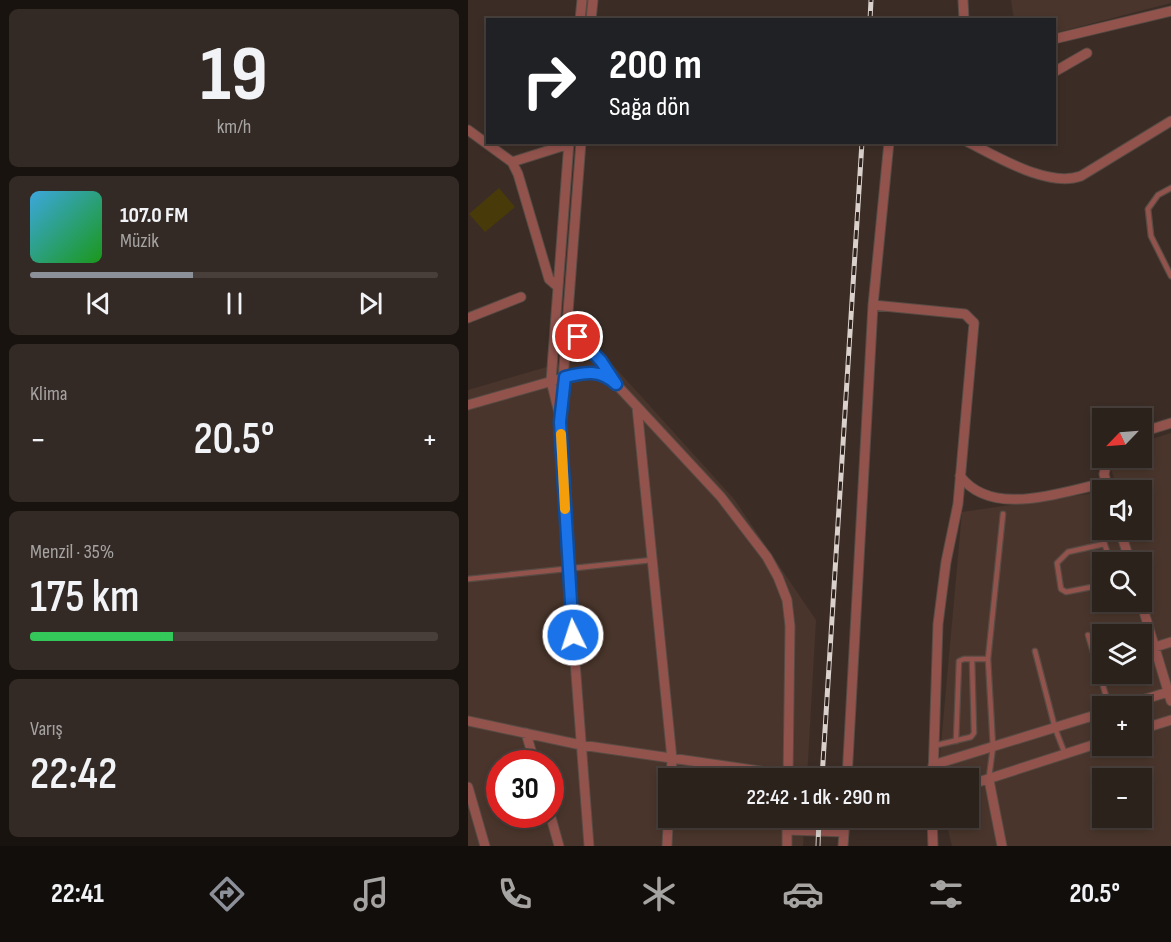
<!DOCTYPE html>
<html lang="tr">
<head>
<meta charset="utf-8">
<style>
	body { margin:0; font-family:"Sofia Sans Condensed",sans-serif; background:#342a25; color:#f1f3f6; height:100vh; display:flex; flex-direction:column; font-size:22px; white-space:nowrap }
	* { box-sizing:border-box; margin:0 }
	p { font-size:20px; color:#a6a4a3 }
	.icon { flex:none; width:33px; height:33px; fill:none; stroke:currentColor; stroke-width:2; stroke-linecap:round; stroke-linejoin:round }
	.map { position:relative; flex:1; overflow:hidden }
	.drawer { display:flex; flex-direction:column; gap:9px; padding:9px; background:#18130f; width:468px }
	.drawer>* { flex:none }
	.hud { position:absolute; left:18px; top:18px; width:570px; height:126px; border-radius:0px; box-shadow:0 3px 9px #0003,0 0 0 2px #483f3b; background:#202124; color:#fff; overflow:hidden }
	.needle { width:39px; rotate:245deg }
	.controls { position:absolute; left:624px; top:408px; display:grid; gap:12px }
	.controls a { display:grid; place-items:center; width:60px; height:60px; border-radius:0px; background:#2c221c; box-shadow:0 3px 9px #0003,0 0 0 2px #483f3b; font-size:30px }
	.speed { position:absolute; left:18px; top:750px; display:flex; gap:12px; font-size:30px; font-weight:700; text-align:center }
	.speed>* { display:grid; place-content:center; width:78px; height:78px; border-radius:50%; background:#2c221c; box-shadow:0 3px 9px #0003,0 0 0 2px #483f3b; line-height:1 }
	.speed .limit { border:9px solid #d22; background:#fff; color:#111 }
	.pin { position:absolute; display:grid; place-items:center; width:51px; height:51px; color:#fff; margin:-26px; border:3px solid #fff; border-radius:50%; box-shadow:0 2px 6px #0007 }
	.me { position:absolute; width:66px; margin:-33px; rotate:356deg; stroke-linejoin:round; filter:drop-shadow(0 0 4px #0008) }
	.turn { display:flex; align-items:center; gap:21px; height:126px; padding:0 24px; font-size:27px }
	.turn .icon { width:78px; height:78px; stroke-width:2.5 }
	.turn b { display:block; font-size:42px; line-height:51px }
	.big { font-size:45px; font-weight:600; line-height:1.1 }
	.drawer .card { flex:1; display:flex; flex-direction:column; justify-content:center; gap:9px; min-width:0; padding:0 21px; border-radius:9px; background:#342a25 }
	.drawer .dial { align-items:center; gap:0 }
	.dial b { font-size:78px; line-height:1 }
	.song { display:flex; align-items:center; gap:18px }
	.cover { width:72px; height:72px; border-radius:9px; background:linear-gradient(135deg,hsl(200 70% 55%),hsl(120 70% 35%)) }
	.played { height:6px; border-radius:3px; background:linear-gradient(90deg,#8c9099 40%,#483f3b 40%) }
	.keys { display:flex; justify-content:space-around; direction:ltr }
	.heat { display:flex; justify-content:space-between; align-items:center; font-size:33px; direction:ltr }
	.charge { height:9px; border-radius:4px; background:linear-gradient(90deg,#34c759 35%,#483f3b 0) }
	.trip { position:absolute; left:190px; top:768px; width:321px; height:60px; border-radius:0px; background:#2c221c; box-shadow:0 3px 9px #0003,0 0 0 2px #483f3b; font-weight:600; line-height:60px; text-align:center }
	.menu { display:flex; height:96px; justify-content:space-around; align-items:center; background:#120e0b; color:#a6a4a3 }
	.menu .icon { width:42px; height:42px }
	.menu .current { color:#8c9099 }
	.menu b { font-size:27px; color:#f1f3f6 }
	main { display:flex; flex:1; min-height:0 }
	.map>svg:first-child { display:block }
</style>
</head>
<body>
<main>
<section class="drawer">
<div class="card dial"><b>19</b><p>km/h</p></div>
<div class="card">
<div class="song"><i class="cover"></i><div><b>107.0 FM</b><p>Müzik</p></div></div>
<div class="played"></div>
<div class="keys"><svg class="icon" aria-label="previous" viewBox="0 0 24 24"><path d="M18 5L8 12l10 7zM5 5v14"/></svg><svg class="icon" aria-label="pause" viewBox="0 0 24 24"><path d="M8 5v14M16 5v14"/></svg><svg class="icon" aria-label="next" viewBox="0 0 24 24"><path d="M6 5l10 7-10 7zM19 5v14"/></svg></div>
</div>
<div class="card"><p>Klima</p>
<div class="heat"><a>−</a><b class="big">20.5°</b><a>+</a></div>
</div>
<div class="card"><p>Menzil · 35%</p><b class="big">175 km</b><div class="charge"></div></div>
<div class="card"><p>Varış</p><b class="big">22:42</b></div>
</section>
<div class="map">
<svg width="703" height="846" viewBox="0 0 703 846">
	<rect width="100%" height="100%" fill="#3b2d26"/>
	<path fill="#49352b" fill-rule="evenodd" d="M543 0H703V3L587 33 586 20 546 19Z
		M120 355 134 357 143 363 266 499 348 620 339 778H201V818H337L335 846H0V390ZM32 764H82V814H32Z
		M703 433V846H484L477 818H501V778H472L471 767 494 512 634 492V530H674V490H645L649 489 640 458H674V442ZM634 562H674V602H634ZM634 634H674V674H634ZM634 706H674V746H634ZM634 778H674V818H634Z"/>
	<path fill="#483b09" d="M31 188 47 207 17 232 1 214Z"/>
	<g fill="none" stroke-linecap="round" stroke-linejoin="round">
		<g stroke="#584b44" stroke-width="7">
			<path id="lane" d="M703 188 690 195 680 209 683 236 703 276
				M634 494 628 498C629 520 635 542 643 562
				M0 579 184 560
				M634 585 598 592 593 589 589 563 600 552 636 544
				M620 635 641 706
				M567 651 587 728 597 754
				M488 741 491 661 496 659H520
				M465 746 503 737 506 733 504 659
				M521 777 525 747 520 659 535 514"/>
		</g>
		<g stroke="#584b44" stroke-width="11">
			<path id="street" d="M495 0 496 20
				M112 20 114 0
				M123 20 125 0
				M586 39 703 11
				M586 72 619 53
				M0 130 44 162 50 174 81 279 89 286
				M113 142 99 325 133 361 145 379
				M500 142C530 157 580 188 613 176L703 121
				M44 162 101 144
				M405 305 497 314 506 323 490 504 478 562 470 624 465 778
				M0 318 53 297
				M99 325 92 422 100 569 121 846
				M0 405 116 372 132 373 148 384 253 497 299 557 310 577 319 600 322 626 320 778
				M169 407 204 759 203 778
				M91 413 83 381 101 142
				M674 432 703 423
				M640 458 636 474 640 490
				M492 476C525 519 593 491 638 483
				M652 530 662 562
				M673 602 703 701
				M687 647 703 642
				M655 706 700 692
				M0 721 113 745 320 775
				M674 729 703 720
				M58 733 67 764
				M465 765 634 713
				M379 778 405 305 421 142
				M521 780 534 846
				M501 785 634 742
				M0 787 17 846
				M82 814 91 846
				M464 818 465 846
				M319 830 376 832
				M199 846 201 805
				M319 846V818
				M375 846 377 818"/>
		</g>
		<use href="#lane" stroke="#92534d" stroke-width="4.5"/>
		<use href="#street" stroke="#92534d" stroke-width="9"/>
		<g stroke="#dad1cc" stroke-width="5">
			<path id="rail" d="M402 20 403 0
				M354 778 394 142
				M350 846 351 818"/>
		</g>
		<use href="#rail" stroke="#30231d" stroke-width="3" stroke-dasharray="9" stroke-linecap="butt"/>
	</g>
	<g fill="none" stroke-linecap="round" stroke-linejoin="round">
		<g stroke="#114b97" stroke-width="15">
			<path id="route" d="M105 635 92 422 97 377C117 372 132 369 148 384L133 361 110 337"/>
		</g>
		<use href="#route" stroke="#1a73e8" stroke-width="10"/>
		<path stroke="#f59e0b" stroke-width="10" d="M93 434 97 509"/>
	</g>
</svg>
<div class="controls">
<a><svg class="needle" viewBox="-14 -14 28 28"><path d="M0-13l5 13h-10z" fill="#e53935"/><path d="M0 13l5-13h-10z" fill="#a6a4a3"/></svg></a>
<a><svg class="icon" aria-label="sound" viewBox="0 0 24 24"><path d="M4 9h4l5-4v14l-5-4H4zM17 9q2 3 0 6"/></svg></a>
<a><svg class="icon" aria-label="search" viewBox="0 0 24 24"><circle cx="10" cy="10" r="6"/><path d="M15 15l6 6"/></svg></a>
<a><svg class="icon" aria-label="layers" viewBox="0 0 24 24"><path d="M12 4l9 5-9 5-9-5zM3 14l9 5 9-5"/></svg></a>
<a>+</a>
<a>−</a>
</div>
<div class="speed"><div class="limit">30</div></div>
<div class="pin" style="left:110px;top:337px;background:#d93025"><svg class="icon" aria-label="arrive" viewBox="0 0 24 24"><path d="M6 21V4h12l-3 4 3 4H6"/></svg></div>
<svg class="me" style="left:105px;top:635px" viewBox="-20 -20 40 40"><circle r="17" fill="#1a73e8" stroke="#fff" stroke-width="3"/><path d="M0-11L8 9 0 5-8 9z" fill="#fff"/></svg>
<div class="trip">22:42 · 1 dk · 290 m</div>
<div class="hud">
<div class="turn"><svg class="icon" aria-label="right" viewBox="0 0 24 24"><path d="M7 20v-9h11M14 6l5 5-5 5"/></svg><div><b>200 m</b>Sağa dön</div></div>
</div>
</div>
</main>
<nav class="menu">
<b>22:41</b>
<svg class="icon current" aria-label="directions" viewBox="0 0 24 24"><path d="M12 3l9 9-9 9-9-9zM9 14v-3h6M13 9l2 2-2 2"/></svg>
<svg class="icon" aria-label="music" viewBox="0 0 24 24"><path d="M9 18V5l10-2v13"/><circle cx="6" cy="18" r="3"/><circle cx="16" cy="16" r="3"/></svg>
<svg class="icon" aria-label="phone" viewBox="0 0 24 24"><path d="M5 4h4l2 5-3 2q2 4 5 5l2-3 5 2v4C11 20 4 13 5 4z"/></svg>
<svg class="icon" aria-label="climate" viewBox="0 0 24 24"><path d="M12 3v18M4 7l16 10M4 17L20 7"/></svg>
<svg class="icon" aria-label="car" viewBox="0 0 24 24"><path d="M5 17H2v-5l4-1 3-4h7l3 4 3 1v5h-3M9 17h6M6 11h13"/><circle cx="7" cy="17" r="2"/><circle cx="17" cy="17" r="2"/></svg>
<svg class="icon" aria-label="filters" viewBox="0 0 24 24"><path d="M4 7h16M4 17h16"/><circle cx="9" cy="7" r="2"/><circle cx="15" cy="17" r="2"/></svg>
<b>20.5°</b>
</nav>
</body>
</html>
